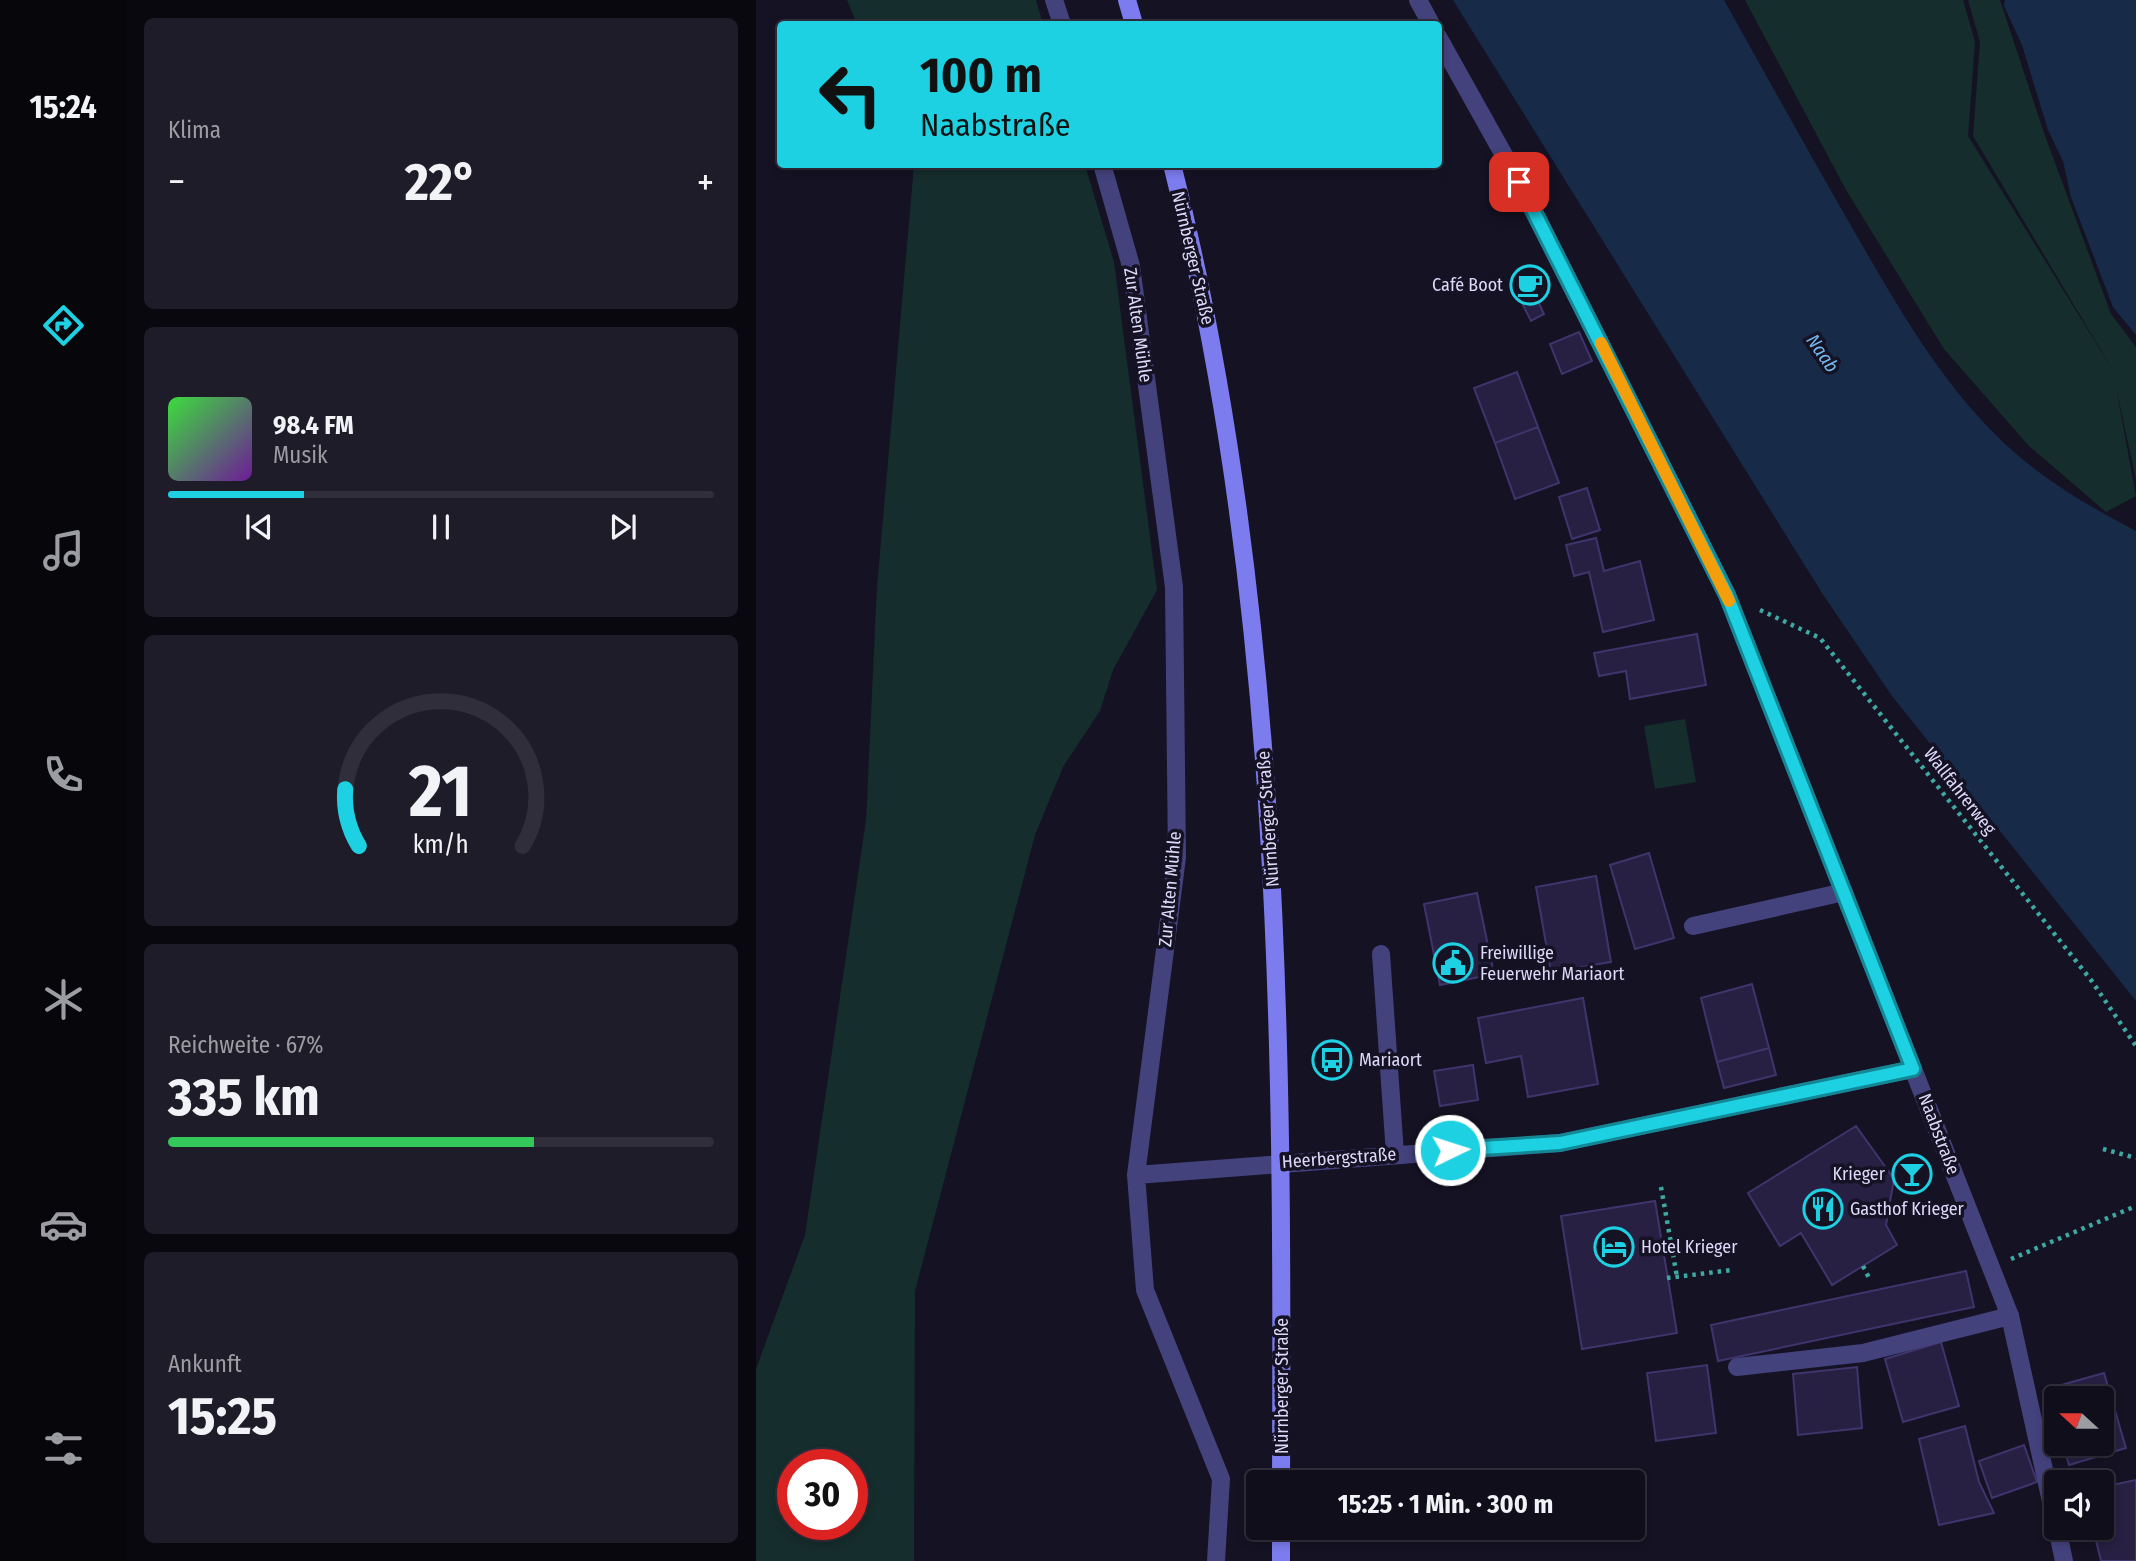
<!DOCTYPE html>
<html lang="de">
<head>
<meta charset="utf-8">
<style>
	body { margin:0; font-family:"Fira Sans Condensed",sans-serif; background:#1e1c28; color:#f1f3f6; height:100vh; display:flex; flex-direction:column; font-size:26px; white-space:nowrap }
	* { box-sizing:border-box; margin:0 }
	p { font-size:23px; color:#9c9ca3 }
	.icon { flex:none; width:38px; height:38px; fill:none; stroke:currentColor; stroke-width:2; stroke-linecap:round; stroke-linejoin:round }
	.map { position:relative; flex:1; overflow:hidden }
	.panel { display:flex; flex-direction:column; gap:18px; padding:18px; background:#09080f; width:630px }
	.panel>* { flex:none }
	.hud { position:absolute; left:21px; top:21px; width:665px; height:147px; border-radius:7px; box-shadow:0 4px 10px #0003,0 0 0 2px #302e3a; background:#1dd1e3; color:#111; overflow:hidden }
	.needle { width:46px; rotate:291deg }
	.buttons { position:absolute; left:1288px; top:1386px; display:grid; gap:14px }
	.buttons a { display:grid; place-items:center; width:70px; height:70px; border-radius:7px; background:#100e1b; box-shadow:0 4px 10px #0003,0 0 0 2px #302e3a; font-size:35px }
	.speed { position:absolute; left:21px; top:1449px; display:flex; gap:14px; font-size:35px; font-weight:700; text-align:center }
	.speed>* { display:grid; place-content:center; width:91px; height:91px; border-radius:50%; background:#100e1b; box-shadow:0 4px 10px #0003,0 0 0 2px #302e3a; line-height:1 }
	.speed .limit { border:10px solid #d22; background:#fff; color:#111 }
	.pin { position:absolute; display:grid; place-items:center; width:60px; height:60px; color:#fff; margin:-30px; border-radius:14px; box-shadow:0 4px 10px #0006 }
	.me { position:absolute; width:77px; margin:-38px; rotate:86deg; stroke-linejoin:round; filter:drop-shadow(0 0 5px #0008) }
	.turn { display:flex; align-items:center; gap:24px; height:147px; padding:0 28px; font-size:32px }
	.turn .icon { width:91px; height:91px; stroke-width:2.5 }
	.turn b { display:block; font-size:49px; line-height:60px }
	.big { font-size:52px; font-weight:700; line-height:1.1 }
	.panel .tile { flex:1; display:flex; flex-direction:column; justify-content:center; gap:10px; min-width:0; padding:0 24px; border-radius:10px; background:#1e1c28 }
	.panel .dial { align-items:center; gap:0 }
	.dial svg { height:182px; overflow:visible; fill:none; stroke:#302e3a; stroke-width:7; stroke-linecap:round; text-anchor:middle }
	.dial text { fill:#f1f3f6; stroke:none }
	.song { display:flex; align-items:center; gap:21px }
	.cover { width:84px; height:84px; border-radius:10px; background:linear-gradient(135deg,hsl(120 70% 55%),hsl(280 70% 35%)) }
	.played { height:7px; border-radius:4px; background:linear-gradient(90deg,#1dd1e3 25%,#302e3a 25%) }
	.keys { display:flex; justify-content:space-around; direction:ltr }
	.heat { display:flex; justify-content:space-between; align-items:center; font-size:38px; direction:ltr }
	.charge { height:10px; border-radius:5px; background:linear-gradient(90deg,#34c759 67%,#302e3a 0) }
	.trip { position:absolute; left:490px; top:1470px; width:399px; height:70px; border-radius:7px; background:#100e1b; box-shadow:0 4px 10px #0003,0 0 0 2px #302e3a; font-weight:700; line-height:70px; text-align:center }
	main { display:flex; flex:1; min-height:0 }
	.tab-bar { display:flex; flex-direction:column; width:126px; justify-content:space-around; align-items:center; background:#06060b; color:#9c9ca3 }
	.tab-bar .icon { width:49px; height:49px }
	.tab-bar .active { color:#1dd1e3 }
	.tab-bar b { font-size:32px; color:#f1f3f6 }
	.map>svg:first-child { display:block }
</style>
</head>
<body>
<main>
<nav class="tab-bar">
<b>15:24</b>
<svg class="icon active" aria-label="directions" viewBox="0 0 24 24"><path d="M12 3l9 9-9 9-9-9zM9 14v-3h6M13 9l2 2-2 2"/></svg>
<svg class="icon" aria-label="music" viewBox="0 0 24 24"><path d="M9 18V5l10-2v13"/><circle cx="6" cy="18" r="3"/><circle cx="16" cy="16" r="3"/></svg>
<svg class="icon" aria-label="phone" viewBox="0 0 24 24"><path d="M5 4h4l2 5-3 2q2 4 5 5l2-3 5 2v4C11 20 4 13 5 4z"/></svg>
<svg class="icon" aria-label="climate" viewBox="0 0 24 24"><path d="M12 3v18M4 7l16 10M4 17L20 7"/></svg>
<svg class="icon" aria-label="car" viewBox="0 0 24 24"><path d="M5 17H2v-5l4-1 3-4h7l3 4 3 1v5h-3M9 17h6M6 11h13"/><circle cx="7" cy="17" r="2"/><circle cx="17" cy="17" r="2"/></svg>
<svg class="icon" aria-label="filters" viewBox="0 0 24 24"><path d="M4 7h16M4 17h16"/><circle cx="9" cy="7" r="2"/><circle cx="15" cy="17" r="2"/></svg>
</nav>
<section class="panel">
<div class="tile"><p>Klima</p>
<div class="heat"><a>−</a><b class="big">22°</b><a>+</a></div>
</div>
<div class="tile">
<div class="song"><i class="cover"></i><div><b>98.4 FM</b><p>Musik</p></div></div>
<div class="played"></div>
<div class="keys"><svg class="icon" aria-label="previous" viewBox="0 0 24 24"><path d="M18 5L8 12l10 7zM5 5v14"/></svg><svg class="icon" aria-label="pause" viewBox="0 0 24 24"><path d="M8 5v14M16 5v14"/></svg><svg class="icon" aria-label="next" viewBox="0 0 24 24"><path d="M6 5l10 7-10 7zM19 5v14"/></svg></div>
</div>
<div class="tile dial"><svg viewBox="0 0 100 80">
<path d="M14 69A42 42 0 1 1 86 69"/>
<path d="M14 69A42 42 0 0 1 8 44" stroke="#1dd1e3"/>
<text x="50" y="56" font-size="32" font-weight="700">21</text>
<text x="50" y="72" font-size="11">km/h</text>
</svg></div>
<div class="tile"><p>Reichweite · 67%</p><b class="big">335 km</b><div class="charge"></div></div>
<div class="tile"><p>Ankunft</p><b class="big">15:25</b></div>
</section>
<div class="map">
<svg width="1380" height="1561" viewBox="0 0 1380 1561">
	<rect width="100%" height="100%" fill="#151224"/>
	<path fill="#152d2c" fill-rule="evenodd" d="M91 0H280L287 24H101Z
		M989 0H1207L1219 42 1212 136 1358 372 1217 136 1224 42 1212 0H1244L1288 133 1355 314 1380 347V480L1360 387 1380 496 1350 512 1273 446 1188 349 1090 190Z
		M158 165H329L358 262 401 590 357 670 344 711 307 767 279 835 159 1291 158 1561H0V1369L49 1235 110 820 121 587ZM37 1465H96V1524H37Z
		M929 719 940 782 899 789 888 726Z"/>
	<path fill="#172b49" d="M697 0H968C1011 77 1054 155 1098 231 1142 307 1184 382 1248 443 1286 479 1334 507 1380 531V1001L1136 696 1066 593Z
		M1249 0H1380V335L1357 307 1315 197 1307 161 1292 130 1266 45 1248 6Z"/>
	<path fill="#272042" stroke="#3f356c" stroke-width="2" d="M780 297 788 314 775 321 766 303Z
		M823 332 836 361 806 374 794 344Z
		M761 372 782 427 739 443 718 388Z
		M782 427 803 483 759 499 739 443Z
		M831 488 844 530 816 539 803 497Z
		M840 538 848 571 884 561 898 620 847 632 833 572 818 576 810 545Z
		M941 634 950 685 874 699 870 671 843 676 838 653Z
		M893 853 918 938 879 949 854 865Z
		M840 876 855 962 795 972 780 887Z
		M721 893 738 974 684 985 668 904Z
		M996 984 1013 1048 961 1062 945 998Z
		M827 998 842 1084 772 1097 765 1056 730 1063 722 1018Z
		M1013 1048 1020 1075 968 1088 961 1062Z
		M717 1065 722 1100 684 1106 678 1071Z
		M1100 1126 1138 1179 1130 1225 1141 1245 1076 1285 1045 1233 1024 1246 992 1193Z
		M899 1201 921 1333 826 1349 805 1216Z
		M1210 1271 1218 1307 962 1361 955 1325Z
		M1185 1342 1203 1406 1147 1422 1129 1359Z
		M951 1365 960 1433 900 1441 891 1373Z
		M1101 1367 1106 1428 1042 1435 1037 1374Z
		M1348 1373 1370 1448 1313 1465 1307 1444H1346V1398H1300V1422L1291 1389Z
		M1209 1426 1223 1482 1238 1513 1183 1525 1163 1439Z
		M1268 1445 1281 1482 1236 1498 1223 1461Z
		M1380 1480V1561H1345L1337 1528H1346V1487Z"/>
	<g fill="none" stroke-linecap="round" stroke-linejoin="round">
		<path stroke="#3ea9a1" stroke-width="4.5" stroke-dasharray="3.5 5" stroke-linecap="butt" d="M1004 610 1064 638 1335 980 1380 1046
			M1347 1149 1380 1158
			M905 1187 921 1277
			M1255 1259 1380 1206
			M1107 1266 1114 1280
			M911 1278 976 1270"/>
		<path stroke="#44427d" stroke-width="18" d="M937 926 1088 892
			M981 1367 1107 1353 1254 1316"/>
		<path stroke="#44427d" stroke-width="18" d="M298 0 306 24
			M662 0 675 24
			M682 37 763 182 971 595 1254 1316 1300 1524
			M346 164 375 266 418 587 421 857 380 1175 389 1290 465 1479 460 1561
			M625 954 639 1154
			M380 1175 804 1143 1157 1069
			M1301 1528 1308 1561"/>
		<path stroke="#7d7cef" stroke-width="18" d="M371 0 378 24
			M416 164C525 596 527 1040 525 1482
			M525 1561V1528"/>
	</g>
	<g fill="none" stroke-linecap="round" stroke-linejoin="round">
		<g stroke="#138894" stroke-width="18">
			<path id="route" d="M694 1150 804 1143 1157 1069 971 595 763 182"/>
		</g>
		<use href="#route" stroke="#1dd1e3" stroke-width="12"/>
		<path stroke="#f59e0b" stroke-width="12" d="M845 343 973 601"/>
	</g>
	<defs>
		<g id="cafe-ring" transform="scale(2.0125)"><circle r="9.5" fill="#151224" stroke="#1dd1e3" stroke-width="1.5"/><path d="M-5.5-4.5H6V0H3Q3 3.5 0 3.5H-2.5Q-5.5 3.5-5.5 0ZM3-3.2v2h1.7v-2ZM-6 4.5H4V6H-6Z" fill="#1dd1e3"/></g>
		<g id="civic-ring" transform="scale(2.0125)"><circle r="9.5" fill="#151224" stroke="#1dd1e3" stroke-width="1.5"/><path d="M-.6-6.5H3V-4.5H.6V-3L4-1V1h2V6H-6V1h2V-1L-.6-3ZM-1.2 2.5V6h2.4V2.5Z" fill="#1dd1e3"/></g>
		<g id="bus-ring" transform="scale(2.0125)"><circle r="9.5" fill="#151224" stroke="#1dd1e3" stroke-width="1.5"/><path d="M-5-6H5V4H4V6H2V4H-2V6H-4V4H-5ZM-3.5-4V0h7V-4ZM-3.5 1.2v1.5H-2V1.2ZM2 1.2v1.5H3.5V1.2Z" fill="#1dd1e3"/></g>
		<g id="bar-ring" transform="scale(2.0125)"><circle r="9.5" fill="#151224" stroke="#1dd1e3" stroke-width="1.5"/><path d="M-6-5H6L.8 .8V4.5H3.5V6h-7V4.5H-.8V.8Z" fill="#1dd1e3"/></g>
		<g id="restaurant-ring" transform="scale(2.0125)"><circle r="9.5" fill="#151224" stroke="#1dd1e3" stroke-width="1.5"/><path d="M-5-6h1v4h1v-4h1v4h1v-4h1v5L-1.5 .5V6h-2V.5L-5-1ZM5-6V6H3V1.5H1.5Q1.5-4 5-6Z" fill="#1dd1e3"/></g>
		<g id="hotel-ring" transform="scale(2.0125)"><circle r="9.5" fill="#151224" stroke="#1dd1e3" stroke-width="1.5"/><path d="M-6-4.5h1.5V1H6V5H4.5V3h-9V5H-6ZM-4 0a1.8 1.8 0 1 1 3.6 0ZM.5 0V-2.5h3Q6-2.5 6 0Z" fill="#1dd1e3"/></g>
	</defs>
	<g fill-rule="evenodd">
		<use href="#cafe-ring" x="774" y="285"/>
		<use href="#civic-ring" x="697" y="963"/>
		<use href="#bus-ring" x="576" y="1060"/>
		<use href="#bar-ring" x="1156" y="1174"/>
		<use href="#restaurant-ring" x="1067" y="1209"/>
		<use href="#hotel-ring" x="858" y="1247"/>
	</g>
	<g text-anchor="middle" stroke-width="7" stroke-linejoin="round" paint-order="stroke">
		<g font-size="18" fill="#ddd9fa" stroke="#151224">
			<text transform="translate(437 258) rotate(77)" y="6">Nürnberger Straße</text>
			<text transform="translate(382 325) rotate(82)" y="6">Zur Alten Mühle</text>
			<text transform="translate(1204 791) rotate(52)" y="6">Wallfahrerweg</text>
			<text transform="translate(512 819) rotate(-94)" y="6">Nürnberger Straße</text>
			<text transform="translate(414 889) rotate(-85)" y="6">Zur Alten Mühle</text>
			<text transform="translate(1183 1134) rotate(69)" y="6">Naabstraße</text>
			<text transform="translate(583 1158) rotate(-4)" y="6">Heerbergstraße</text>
			<text transform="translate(526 1386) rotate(-90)" y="6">Nürnberger Straße</text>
		</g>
		<g font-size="18" fill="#ddd9fa" stroke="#151224" text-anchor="start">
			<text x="747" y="291" text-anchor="end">Café Boot</text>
			<text x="724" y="959">Freiwillige<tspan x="724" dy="21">Feuerwehr Mariaort</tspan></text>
			<text x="603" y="1066">Mariaort</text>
			<text x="1129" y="1180" text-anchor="end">Krieger</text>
			<text x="1094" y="1215">Gasthof Krieger</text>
			<text x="885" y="1253">Hotel Krieger</text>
		</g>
		<g font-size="19" font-style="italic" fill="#74b7ee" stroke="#151224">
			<text transform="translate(1067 353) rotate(55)" y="7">Naab</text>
		</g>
	</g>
</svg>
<div class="buttons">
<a><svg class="needle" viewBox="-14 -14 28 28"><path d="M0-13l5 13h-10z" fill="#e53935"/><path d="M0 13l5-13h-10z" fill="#9c9ca3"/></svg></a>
<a><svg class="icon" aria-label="sound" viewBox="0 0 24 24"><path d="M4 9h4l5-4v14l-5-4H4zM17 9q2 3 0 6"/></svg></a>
</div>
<div class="speed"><div class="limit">30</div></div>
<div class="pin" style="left:763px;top:182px;background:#d93025"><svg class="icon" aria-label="arrive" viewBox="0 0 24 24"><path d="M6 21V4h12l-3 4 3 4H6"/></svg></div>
<svg class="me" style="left:694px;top:1150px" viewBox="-20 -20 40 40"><circle r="17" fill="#1dd1e3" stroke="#fff" stroke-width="3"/><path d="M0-11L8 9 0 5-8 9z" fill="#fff"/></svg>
<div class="trip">15:25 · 1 Min. · 300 m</div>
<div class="hud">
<div class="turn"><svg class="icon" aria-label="left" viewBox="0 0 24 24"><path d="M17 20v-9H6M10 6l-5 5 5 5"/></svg><div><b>100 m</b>Naabstraße</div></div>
</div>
</div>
</main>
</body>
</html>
